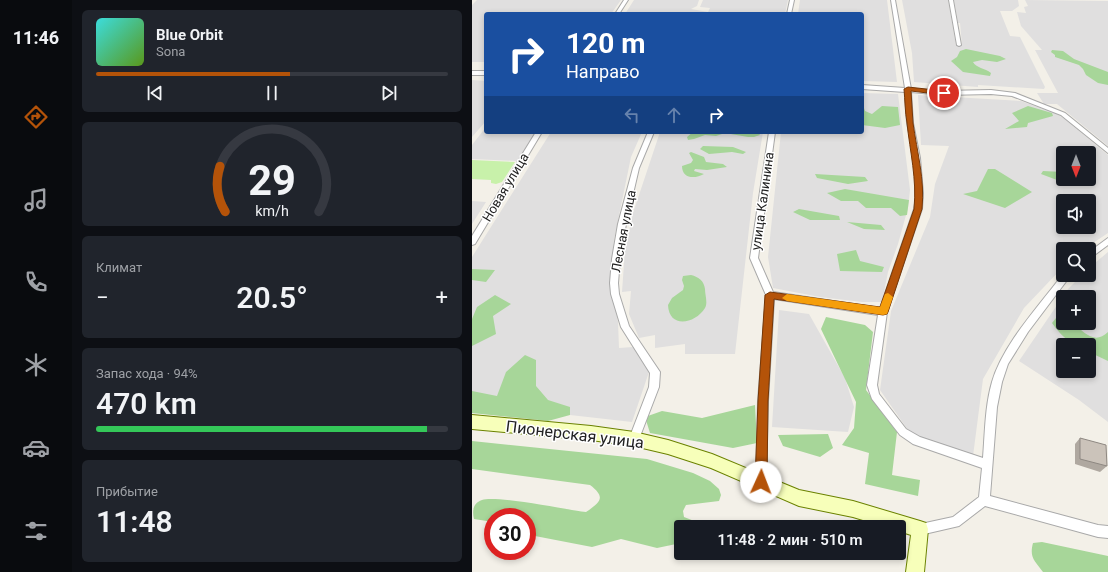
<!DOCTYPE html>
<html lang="ru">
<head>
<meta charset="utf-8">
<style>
	body { margin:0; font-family:Roboto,sans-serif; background:#20242c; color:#f1f3f6; height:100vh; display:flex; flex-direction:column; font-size:15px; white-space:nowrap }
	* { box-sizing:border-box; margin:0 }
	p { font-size:13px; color:#9ea1a6 }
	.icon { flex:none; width:22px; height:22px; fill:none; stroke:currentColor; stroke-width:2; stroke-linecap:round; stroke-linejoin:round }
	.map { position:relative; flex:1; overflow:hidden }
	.panel { display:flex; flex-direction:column; gap:10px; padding:10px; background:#0d0f14; width:400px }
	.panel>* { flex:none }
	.top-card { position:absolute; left:12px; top:12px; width:380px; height:122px; border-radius:4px; box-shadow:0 2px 6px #0003; background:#1a4fa0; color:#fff; overflow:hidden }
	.needle { width:26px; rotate:180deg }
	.buttons { position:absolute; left:584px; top:146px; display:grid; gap:8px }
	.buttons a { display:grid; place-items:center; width:40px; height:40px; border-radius:4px; background:#171b24; box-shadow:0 2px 6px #0003; font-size:20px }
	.speed { position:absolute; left:12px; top:508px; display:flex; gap:8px; font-size:20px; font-weight:700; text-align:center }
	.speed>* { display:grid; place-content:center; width:52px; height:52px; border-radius:50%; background:#171b24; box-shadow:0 2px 6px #0003; line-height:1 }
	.speed .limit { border:6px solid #d22; background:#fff; color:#111 }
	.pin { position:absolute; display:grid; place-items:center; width:34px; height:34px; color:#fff; margin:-17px; border:2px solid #fff; border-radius:50%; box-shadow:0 1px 4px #0007 }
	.me { position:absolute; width:44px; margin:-22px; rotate:2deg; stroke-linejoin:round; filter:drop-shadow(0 0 3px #0008) }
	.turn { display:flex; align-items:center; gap:14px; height:84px; padding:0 16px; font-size:18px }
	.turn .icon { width:52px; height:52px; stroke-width:2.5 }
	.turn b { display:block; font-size:28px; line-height:34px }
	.lanes { display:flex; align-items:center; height:38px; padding:0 16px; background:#0003; justify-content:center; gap:20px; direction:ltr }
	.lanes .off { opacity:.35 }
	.big { font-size:30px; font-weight:600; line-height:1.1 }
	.panel .tile { flex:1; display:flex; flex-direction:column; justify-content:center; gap:6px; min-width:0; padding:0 14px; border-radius:6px; background:#20242c }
	.panel .dial { align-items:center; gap:0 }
	.dial svg { height:104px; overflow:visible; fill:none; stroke:#363941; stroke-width:7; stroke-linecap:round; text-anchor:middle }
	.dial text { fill:#f1f3f6; stroke:none }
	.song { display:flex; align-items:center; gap:12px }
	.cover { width:48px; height:48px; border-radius:6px; background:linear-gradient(135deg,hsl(180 70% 55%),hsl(90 70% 35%)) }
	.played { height:4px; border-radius:2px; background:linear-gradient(90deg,#b45309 55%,#363941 55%) }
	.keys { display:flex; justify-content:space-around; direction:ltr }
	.heat { display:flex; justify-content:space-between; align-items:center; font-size:22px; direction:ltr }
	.charge { height:6px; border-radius:3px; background:linear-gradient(90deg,#34c759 94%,#363941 0) }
	.trip { position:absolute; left:202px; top:520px; width:232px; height:40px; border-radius:4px; background:#171b24; box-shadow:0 2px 6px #0003; font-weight:600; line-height:40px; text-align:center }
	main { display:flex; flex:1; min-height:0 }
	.dock { display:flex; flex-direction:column; width:72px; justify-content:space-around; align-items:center; background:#090b0e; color:#9ea1a6 }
	.dock .icon { width:28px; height:28px }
	.dock .selected { color:#b45309 }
	.dock b { font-size:18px; color:#f1f3f6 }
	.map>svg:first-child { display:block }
</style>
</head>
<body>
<main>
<nav class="dock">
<b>11:46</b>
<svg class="icon selected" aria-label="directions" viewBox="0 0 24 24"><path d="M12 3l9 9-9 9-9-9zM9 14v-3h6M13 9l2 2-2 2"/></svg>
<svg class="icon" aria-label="music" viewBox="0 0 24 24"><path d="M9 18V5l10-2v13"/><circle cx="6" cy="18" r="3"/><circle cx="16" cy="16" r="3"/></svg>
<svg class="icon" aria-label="phone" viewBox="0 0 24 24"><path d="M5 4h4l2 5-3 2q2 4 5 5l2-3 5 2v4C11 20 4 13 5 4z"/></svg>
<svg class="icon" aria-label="climate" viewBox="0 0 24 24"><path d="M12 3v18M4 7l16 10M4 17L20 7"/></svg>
<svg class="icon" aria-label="car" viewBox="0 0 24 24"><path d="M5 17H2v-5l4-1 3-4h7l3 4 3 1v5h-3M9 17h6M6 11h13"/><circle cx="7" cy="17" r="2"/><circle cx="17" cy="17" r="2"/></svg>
<svg class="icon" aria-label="filters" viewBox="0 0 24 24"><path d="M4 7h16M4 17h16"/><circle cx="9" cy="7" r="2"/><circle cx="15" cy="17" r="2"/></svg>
</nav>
<section class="panel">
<div class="tile">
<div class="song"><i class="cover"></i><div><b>Blue Orbit</b><p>Sona</p></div></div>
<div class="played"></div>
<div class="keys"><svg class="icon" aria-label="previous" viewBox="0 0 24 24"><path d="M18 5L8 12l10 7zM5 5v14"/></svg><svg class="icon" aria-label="pause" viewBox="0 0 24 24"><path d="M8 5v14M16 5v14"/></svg><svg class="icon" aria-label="next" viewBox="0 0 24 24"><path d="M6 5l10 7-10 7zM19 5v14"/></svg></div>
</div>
<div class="tile dial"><svg viewBox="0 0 100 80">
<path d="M14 69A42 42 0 1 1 86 69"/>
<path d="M14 69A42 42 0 0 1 10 34" stroke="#b45309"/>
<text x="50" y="56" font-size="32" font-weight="700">29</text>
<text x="50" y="72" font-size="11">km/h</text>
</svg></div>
<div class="tile"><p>Климат</p>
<div class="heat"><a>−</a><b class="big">20.5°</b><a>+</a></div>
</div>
<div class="tile"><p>Запас хода · 94%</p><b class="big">470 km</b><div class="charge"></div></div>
<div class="tile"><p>Прибытие</p><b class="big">11:48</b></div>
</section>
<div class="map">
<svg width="636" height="572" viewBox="0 0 636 572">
	<rect width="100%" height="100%" fill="#f3f0e8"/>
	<path fill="#e0dfdf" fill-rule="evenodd" d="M5 0H149L139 14H14V62H0V5Z
		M162 0H227L225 6 219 9 236 12 238 8 228 7 231 0H316L313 14H153Z
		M328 0H415L425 82 390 81V14H326Z
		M430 0H476L484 45H490L488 23H486L482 0H546L547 6 540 11H528L538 36 548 37 573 87 572 89 506 85V87L442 82 440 53Z
		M553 0 636 1V146L585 104H572L565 93H586L563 50H570L549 26 545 12 554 13 552 7 556 6Z
		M0 80 14 81V121L0 137Z
		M390 93 426 94 438 190 436 208 426 244 416 272 410 302H390L348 297 301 288 296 257 309 132H390Z
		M446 95 549 101 585 114 593 119 636 155V233L612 249H591V267L552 308 511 379 501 456 438 433 408 390 419 311 458 217 463 184 477 146 449 145ZM591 153H617V179H591ZM591 201H617V227H591Z
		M14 127V132H64L45 161 0 159V145Z
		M79 132H170L159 157 142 240 139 283 146 322 147 348 161 347 177 372 160 422 0 404V257Z
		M188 132H291L281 193 263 354H213V344L183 348V335L167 338 157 314 159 291 150 292 153 250 161 213Z
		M0 201 14 202 0 224Z
		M636 252V422L607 400 547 361 596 289 610 275H617V268ZM591 297H617V323H591ZM591 345H617V371H591Z
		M307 310 337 314 373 378 382 407 376 432 300 427Z"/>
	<path fill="#c8f1aa" d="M0 160 43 162 30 182 24 184 19 183V180L0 179Z"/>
	<path fill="#a7d699" d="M494 49 528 56 534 59 525 62 510 60 501 62C504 68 513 68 519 73L518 76 491 72 479 61 485 57 488 51Z
		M580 50 591 51 602 59 636 72V85L626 83 614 75 611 69 607 65 583 57V55L579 52Z
		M390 102 393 111 400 114 410 106 426 107 428 125 413 128 390 125Z
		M556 106 580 113 581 116 556 123 555 127 533 129 547 121 540 113Z
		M221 132H286L288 135 282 137H276L253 133 244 136 233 135 222 139 216 140 215 137Z
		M231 146 261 147 274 152 271 154 260 152 237 154 228 149Z
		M219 152 232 157 234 162 251 164 255 167 235 170 223 169 222 171 232 174C223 179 210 179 210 166L219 163 221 160 217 153Z
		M516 169H523L560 192 533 208 491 194 505 191Z
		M571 171 591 172V179H613L618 185 601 186 569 174Z
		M343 174 393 177 396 181 376 184 345 178Z
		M373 189 437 200 435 215 428 216 419 208H394L386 201H369L355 193Z
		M327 209 367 216 368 220H338L321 212Z
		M375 222 409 225 413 230 392 229Z
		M384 250 388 261 412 267 410 272 368 271 365 254Z
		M0 269 23 270 14 282 0 280Z
		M219 275C227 277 232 281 233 289 233 295 236 303 233 308 223 324 197 329 196 305L200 298 211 290 212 286 210 280 211 276Z
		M23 295 39 304 21 316 24 334 0 346V319L5 307Z
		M354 317 393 325 401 332 394 390 425 432 420 475 448 480 446 496 393 484 397 453 370 445 382 428 384 402 349 329Z
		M584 318H591V323H602C612 333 623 345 636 332V361L617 352V345C598 345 591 338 580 323Z
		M53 355 64 360V386L76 400 98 407V415L76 421 0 413V391L25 396 34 372Z
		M283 405 285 443 261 448 178 433 173 417 190 411 230 418Z
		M356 434 361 448 348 457 311 446 306 435Z
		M0 441 175 459 221 473 238 481 247 489 249 495 247 501 214 505 211 511 212 517 230 524 233 527H209V543L185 548 149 539 120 547 63 536 55 531V517H21V522L2 519C0 511 1 503 10 500 24 495 95 510 114 512 129 502 134 497 118 485L0 469Z
		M570 542 636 556V572H571C563 561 557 558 561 543Z"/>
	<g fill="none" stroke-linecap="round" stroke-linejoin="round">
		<g stroke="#a9a9a9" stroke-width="2">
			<path id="street" d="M152 0H156L147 14H143Z
				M318 0H322L319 14H315Z
				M419 0H423L439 89 472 91 519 90 543 93 593 113 636 148V153L589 115 540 96 519 94 472 95 439 92 441 123 448 158 451 193 450 209 415 312 405 385 407 394 434 429 448 437 511 458C513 433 513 406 520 382 531 344 567 306 591 274L599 275 556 332 536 364 530 382 525 407 518 496 626 525 636 526V538L626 537 513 506 487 526 448 535 444 533 442 529 444 525 481 517 507 497 510 468 441 444 428 435 400 399 395 385 406 315 302 299 296 401 294 482 293 486 289 487 285 486 284 482 286 401 294 295 278 258 297 132H303L286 258 301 292 408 308 442 209 445 193 442 158 435 123 433 92 390 89V85L433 88Z
				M477 0H481L489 45 487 46 485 45Z
				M0 71H14V75H0Z
				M64 132H70L3 244 0 245V236Z
				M176 132H182L167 168 154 224 148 259 146 283 147 294 157 326 188 372 187 387 167 439 166 442 162 444 158 442 157 439 177 387 178 373 149 327 139 294 138 283 140 259 146 224 161 168Z
				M636 238V245L617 259V252Z"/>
		</g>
		<g stroke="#6b8200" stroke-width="2">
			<path id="secondary" d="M0 415 119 426 162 432 196 440 240 454 327 490 381 501 448 521 454 523 456 529 452 572H434L439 535 427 531V527H414L381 517 327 506 239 468 196 454 162 446 119 440 0 429Z"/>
		</g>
		<use href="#street" fill="#fff" fill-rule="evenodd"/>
		<use href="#secondary" fill="#f7ffba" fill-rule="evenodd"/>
	</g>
	<path fill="#afa8a0" d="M608 438 635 466 628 472 603 464V444Z"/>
	<path fill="#cbc3ba" stroke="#8e8882" d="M608 438 634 445 635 466 608 459Z"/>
	<path fill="#b45309" stroke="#753606" d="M436 87 472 91 475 93 472 95 439 91C440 102 440 112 441 123 445 152 453 179 450 209L416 312 415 314 411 315 302 299 296 401 295 482 293 486 289 488 284 486 283 482 286 401 293 295 298 292 408 307 442 209C445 179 438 152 435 123 433 112 433 100 432 89Z"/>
	<path fill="#f59e0b" d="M416 293 421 297 415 314 411 315 315 301 310 298 315 294 408 307 413 294Z"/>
	<g text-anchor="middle" stroke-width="3" stroke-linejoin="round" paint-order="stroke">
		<g font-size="13" fill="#222" stroke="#fff">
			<text transform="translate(33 187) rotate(-59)" y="5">Новая улица</text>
			<text transform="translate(290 201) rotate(-82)" y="5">улица Калинина</text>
			<text transform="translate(151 231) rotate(-79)" y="5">Лесная улица</text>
		</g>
		<g font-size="16" fill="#222" stroke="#fff">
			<text transform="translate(103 434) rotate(7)" y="6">Пионерская улица</text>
		</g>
	</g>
</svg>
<div class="buttons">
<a><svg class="needle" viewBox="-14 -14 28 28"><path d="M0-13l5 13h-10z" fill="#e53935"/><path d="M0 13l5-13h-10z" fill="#9ea1a6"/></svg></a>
<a><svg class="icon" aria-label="sound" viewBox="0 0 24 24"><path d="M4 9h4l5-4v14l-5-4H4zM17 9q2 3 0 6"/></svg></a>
<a><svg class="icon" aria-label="search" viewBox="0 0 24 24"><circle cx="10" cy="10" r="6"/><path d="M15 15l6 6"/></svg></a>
<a>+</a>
<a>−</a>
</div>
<div class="speed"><div class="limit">30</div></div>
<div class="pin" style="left:472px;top:93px;background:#d93025"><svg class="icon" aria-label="arrive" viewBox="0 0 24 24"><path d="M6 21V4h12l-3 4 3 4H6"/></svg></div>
<svg class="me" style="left:289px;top:482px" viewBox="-20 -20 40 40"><circle r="19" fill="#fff"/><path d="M0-13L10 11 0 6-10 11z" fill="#b45309"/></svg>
<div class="trip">11:48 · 2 мин · 510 m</div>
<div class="top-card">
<div class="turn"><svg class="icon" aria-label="right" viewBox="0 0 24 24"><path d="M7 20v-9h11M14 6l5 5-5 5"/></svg><div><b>120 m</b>Направо</div></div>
<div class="lanes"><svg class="icon off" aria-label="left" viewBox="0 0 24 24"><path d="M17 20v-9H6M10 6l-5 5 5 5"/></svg><svg class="icon off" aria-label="ahead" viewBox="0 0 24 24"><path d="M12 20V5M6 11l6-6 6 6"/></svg><svg class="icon" aria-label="right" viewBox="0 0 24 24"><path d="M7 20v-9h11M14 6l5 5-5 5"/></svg></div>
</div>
</div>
</main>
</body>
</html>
